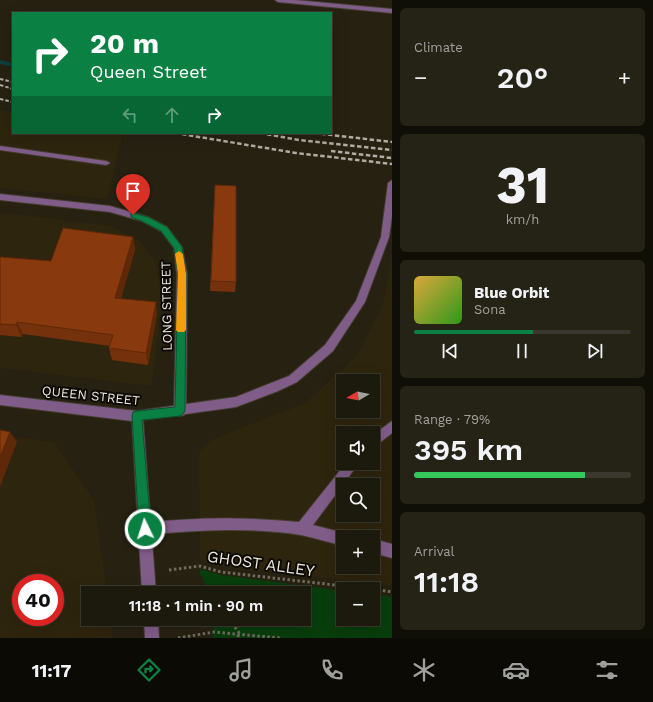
<!DOCTYPE html>
<html lang="en">
<head>
<meta charset="utf-8">
<style>
	body { margin:0; font-family:"Work Sans",sans-serif; background:#252216; color:#f1f3f6; height:100vh; display:flex; flex-direction:column; font-size:15px; white-space:nowrap }
	* { box-sizing:border-box; margin:0 }
	p { font-size:13px; color:#a0a09d }
	.icon { flex:none; width:22px; height:22px; fill:none; stroke:currentColor; stroke-width:2; stroke-linecap:round; stroke-linejoin:round }
	.map { position:relative; flex:1; overflow:hidden }
	.panel { display:flex; flex-direction:column; gap:8px; padding:8px; background:#0f0e07; width:261px }
	.panel>* { flex:none }
	.banner { position:absolute; left:12px; top:12px; width:320px; height:122px; border-radius:0px; box-shadow:0 4px 16px #0002,0 0 0 1px #3a382e; background:#0b8043; color:#fff; overflow:hidden }
	.needle { width:26px; rotate:260deg }
	.controls { position:absolute; left:336px; top:374px; display:grid; gap:8px }
	.controls a { display:grid; place-items:center; width:44px; height:44px; border-radius:0px; background:#1c190d; box-shadow:0 4px 16px #0002,0 0 0 1px #3a382e; font-size:20px }
	.speed { position:absolute; left:12px; top:574px; display:flex; gap:8px; font-size:20px; font-weight:700; text-align:center }
	.speed>* { display:grid; place-content:center; width:52px; height:52px; border-radius:50%; background:#1c190d; box-shadow:0 4px 16px #0002,0 0 0 1px #3a382e; line-height:1 }
	.speed .limit { border:6px solid #d22; background:#fff; color:#111 }
	.pin { position:absolute; display:grid; place-items:center; width:34px; height:34px; color:#fff; margin:-41px -17px; border-radius:50% 50% 50% 0; rotate:-45deg; box-shadow:0 0 4px #0007 }
	.pin .icon { rotate:45deg }
	.me { position:absolute; width:44px; margin:-22px; rotate:356deg; stroke-linejoin:round; filter:drop-shadow(0 0 3px #0008) }
	.turn { display:flex; align-items:center; gap:14px; height:84px; padding:0 12px; font-size:18px }
	.turn .icon { width:52px; height:52px; stroke-width:2.5 }
	.turn b { display:block; font-size:28px; line-height:34px }
	.lanes { display:flex; align-items:center; height:38px; padding:0 12px; background:#0003; justify-content:center; gap:20px; direction:ltr }
	.lanes .off { opacity:.35 }
	.big { font-size:30px; font-weight:600; line-height:1.1 }
	.panel .widget { flex:1; display:flex; flex-direction:column; justify-content:center; gap:6px; min-width:0; padding:0 14px; border-radius:6px; background:#252216 }
	.panel .dial { align-items:center; gap:0 }
	.dial b { font-size:52px; line-height:1 }
	.song { display:flex; align-items:center; gap:12px }
	.cover { width:48px; height:48px; border-radius:6px; background:linear-gradient(135deg,hsl(40 70% 55%),hsl(110 70% 35%)) }
	.played { height:4px; border-radius:2px; background:linear-gradient(90deg,#0b8043 55%,#3a382e 55%) }
	.keys { display:flex; justify-content:space-around; direction:ltr }
	.heat { display:flex; justify-content:space-between; align-items:center; font-size:22px; direction:ltr }
	.charge { height:6px; border-radius:3px; background:linear-gradient(90deg,#34c759 79%,#3a382e 0) }
	.trip { position:absolute; left:81px; top:586px; width:230px; height:40px; border-radius:0px; background:#1c190d; box-shadow:0 4px 16px #0002,0 0 0 1px #3a382e; font-weight:600; line-height:40px; text-align:center }
	.tab-bar { display:flex; height:64px; justify-content:space-around; align-items:center; background:#0b0a05; color:#a0a09d }
	.tab-bar .icon { width:28px; height:28px }
	.tab-bar .current { color:#0b8043 }
	.tab-bar b { font-size:18px; color:#f1f3f6 }
	main { display:flex; flex:1; min-height:0 }
	.map>svg:first-child { display:block }
</style>
</head>
<body>
<main>
<div class="map">
<svg width="392" height="638" viewBox="0 0 392 638">
	<rect width="100%" height="100%" fill="#262111"/>
	<path fill="#2e250e" fill-rule="evenodd" d="M0 110 13 113V133H123L107 199 0 188Z
		M0 212 111 226 141 242 156 264 162 298 152 386 0 368Z
		M392 256V585L223 567 200 560 199 452 211 440 305 403 357 356 383 304ZM343 381H373V411H343ZM343 433H373V463H343ZM343 485H373V515H343ZM343 537H373V567H343Z
		M0 435 54 442 94 500 107 593H88V619H111L112 638H0ZM21 583H55V617H21Z"/>
	<path fill="#083d0c" d="M200 569 221 575 343 591V619H373V594L392 597V638H213L214 619H304V593H209L200 573Z"/>
	<g fill="none" stroke-linecap="round" stroke-linejoin="round">
		<path fill="#0f3d3f" fill-rule="evenodd" d="M0 60 13 63V67L0 64Z"/>
		<g stroke="#423d2e" stroke-width="2">
			<path id="service" d="M0 146 106 161 110 163 106 165 0 150Z
				M392 421V433L373 448V435Z
				M346 463H359L313 525 348 534 349 537H343V546C329 542 315 538 301 535 250 527 196 530 145 535L140 534 139 529 140 524 145 523C197 517 248 517 299 522Z
				M373 539 392 544V558L373 553Z"/>
		</g>
		<g stroke="#423d2e" stroke-width="2">
			<path id="minor" d="M275 0H295L392 9V13L278 2Z
				M0 194 110 206 148 217 167 227 182 247 187 274 186 411 184 415 180 416 176 415 174 411 177 274 174 248 161 231 142 221 110 212 0 200Z"/>
		</g>
		<g stroke="#423d2e" stroke-width="2">
			<path id="tertiary" d="M392 180V216L389 237 365 302 333 351 297 382 278 391 236 407 143 420 156 593H142L132 421 0 405V395L137 411 236 397 289 376 325 345 356 301 381 237 388 183Z
				M144 619H158L159 638H145Z"/>
		</g>
		<path stroke="#706b5e" stroke-width="3" stroke-dasharray="2.5 2.5" stroke-linecap="butt" d="M169 570 200 566 221 572 370 589
			M373 589 392 592
			M229 619 240 634 236 638
			M178 638 214 632 280 638"/>
		<use href="#service" fill="#805c89" fill-rule="evenodd"/>
		<use href="#minor" fill="#805c89" fill-rule="evenodd"/>
		<use href="#tertiary" fill="#805c89" fill-rule="evenodd"/>
		<path stroke="#b2ada2" stroke-width="2" stroke-dasharray="3.5 2" stroke-linecap="butt" d="M0 79 13 82
			M0 85 13 89
			M0 99 13 102"/>
		<path stroke="#b2ada2" stroke-width="2.5" stroke-dasharray="4.5 2.5" stroke-linecap="butt" d="M175 133 296 153 392 164
			M260 133 299 140 392 150
			M314 133 392 142
			M331 151 392 158"/>
	</g>
	<path fill="#75310b" d="M215 185 236 282 235 292 210 291Z
		M133 237 135 250 121 298 157 314 148 365 112 360 109 348 110 346 23 334 21 337 0 335V257L51 261Z"/>
	<path fill="#5f2809" d="M133 237 135 250 117 310 115 298Z
		M156 302 157 314 148 365 146 353Z
		M17 322 23 334 21 337 16 325Z
		M10 432 17 442 0 487V457Z"/>
	<path fill="#88390d" stroke="#5f2809" d="M215 185 236 186V282L211 281Z
		M63 228 133 237 115 298 156 302 146 353 109 348 113 335 17 322 16 325 0 324V257L51 261Z
		M0 430 10 432 0 457Z"/>
	<path fill="#0b8043" stroke="#07532c" d="M131 213H133L148 217 167 227 182 247 186 274 185 411 183 414 180 416 142 420 151 529 149 533 145 534 141 533 139 529 132 416 133 412 137 411 175 407 178 274 174 248 161 231 142 221 131 217Z"/>
	<path fill="#f59e0b" d="M179 251 183 254 186 274V330L184 332H178L176 330 178 274 175 254Z"/>
	<g text-anchor="middle" stroke-width="4" stroke-linejoin="round" paint-order="stroke">
		<g font-size="13" fill="#ebe7dd" stroke="#0d0a05">
			<text transform="translate(166 306) rotate(-91)" y="5">LONG STREET</text>
			<text transform="translate(91 395) rotate(6)" y="5">QUEEN STREET</text>
		</g>
		<g font-size="16" fill="#ebe7dd" stroke="#0d0a05">
			<text transform="translate(261 563) rotate(8)" y="6">GHOST ALLEY</text>
		</g>
	</g>
</svg>
<div class="controls">
<a><svg class="needle" viewBox="-14 -14 28 28"><path d="M0-13l5 13h-10z" fill="#e53935"/><path d="M0 13l5-13h-10z" fill="#a0a09d"/></svg></a>
<a><svg class="icon" aria-label="sound" viewBox="0 0 24 24"><path d="M4 9h4l5-4v14l-5-4H4zM17 9q2 3 0 6"/></svg></a>
<a><svg class="icon" aria-label="search" viewBox="0 0 24 24"><circle cx="10" cy="10" r="6"/><path d="M15 15l6 6"/></svg></a>
<a>+</a>
<a>−</a>
</div>
<div class="speed"><div class="limit">40</div></div>
<div class="pin" style="left:133px;top:215px;background:#d93025"><svg class="icon" aria-label="arrive" viewBox="0 0 24 24"><path d="M6 21V4h12l-3 4 3 4H6"/></svg></div>
<svg class="me" style="left:145px;top:529px" viewBox="-20 -20 40 40"><circle r="17" fill="#0b8043" stroke="#fff" stroke-width="3"/><path d="M0-11L8 9 0 5-8 9z" fill="#fff"/></svg>
<div class="trip">11:18 · 1 min · 90 m</div>
<div class="banner">
<div class="turn"><svg class="icon" aria-label="right" viewBox="0 0 24 24"><path d="M7 20v-9h11M14 6l5 5-5 5"/></svg><div><b>20 m</b>Queen Street</div></div>
<div class="lanes"><svg class="icon off" aria-label="left" viewBox="0 0 24 24"><path d="M17 20v-9H6M10 6l-5 5 5 5"/></svg><svg class="icon off" aria-label="ahead" viewBox="0 0 24 24"><path d="M12 20V5M6 11l6-6 6 6"/></svg><svg class="icon" aria-label="right" viewBox="0 0 24 24"><path d="M7 20v-9h11M14 6l5 5-5 5"/></svg></div>
</div>
</div>
<section class="panel">
<div class="widget"><p>Climate</p>
<div class="heat"><a>−</a><b class="big">20°</b><a>+</a></div>
</div>
<div class="widget dial"><b>31</b><p>km/h</p></div>
<div class="widget">
<div class="song"><i class="cover"></i><div><b>Blue Orbit</b><p>Sona</p></div></div>
<div class="played"></div>
<div class="keys"><svg class="icon" aria-label="previous" viewBox="0 0 24 24"><path d="M18 5L8 12l10 7zM5 5v14"/></svg><svg class="icon" aria-label="pause" viewBox="0 0 24 24"><path d="M8 5v14M16 5v14"/></svg><svg class="icon" aria-label="next" viewBox="0 0 24 24"><path d="M6 5l10 7-10 7zM19 5v14"/></svg></div>
</div>
<div class="widget"><p>Range · 79%</p><b class="big">395 km</b><div class="charge"></div></div>
<div class="widget"><p>Arrival</p><b class="big">11:18</b></div>
</section>
</main>
<nav class="tab-bar">
<b>11:17</b>
<svg class="icon current" aria-label="directions" viewBox="0 0 24 24"><path d="M12 3l9 9-9 9-9-9zM9 14v-3h6M13 9l2 2-2 2"/></svg>
<svg class="icon" aria-label="music" viewBox="0 0 24 24"><path d="M9 18V5l10-2v13"/><circle cx="6" cy="18" r="3"/><circle cx="16" cy="16" r="3"/></svg>
<svg class="icon" aria-label="phone" viewBox="0 0 24 24"><path d="M5 4h4l2 5-3 2q2 4 5 5l2-3 5 2v4C11 20 4 13 5 4z"/></svg>
<svg class="icon" aria-label="climate" viewBox="0 0 24 24"><path d="M12 3v18M4 7l16 10M4 17L20 7"/></svg>
<svg class="icon" aria-label="car" viewBox="0 0 24 24"><path d="M5 17H2v-5l4-1 3-4h7l3 4 3 1v5h-3M9 17h6M6 11h13"/><circle cx="7" cy="17" r="2"/><circle cx="17" cy="17" r="2"/></svg>
<svg class="icon" aria-label="filters" viewBox="0 0 24 24"><path d="M4 7h16M4 17h16"/><circle cx="9" cy="7" r="2"/><circle cx="15" cy="17" r="2"/></svg>
</nav>
</body>
</html>
